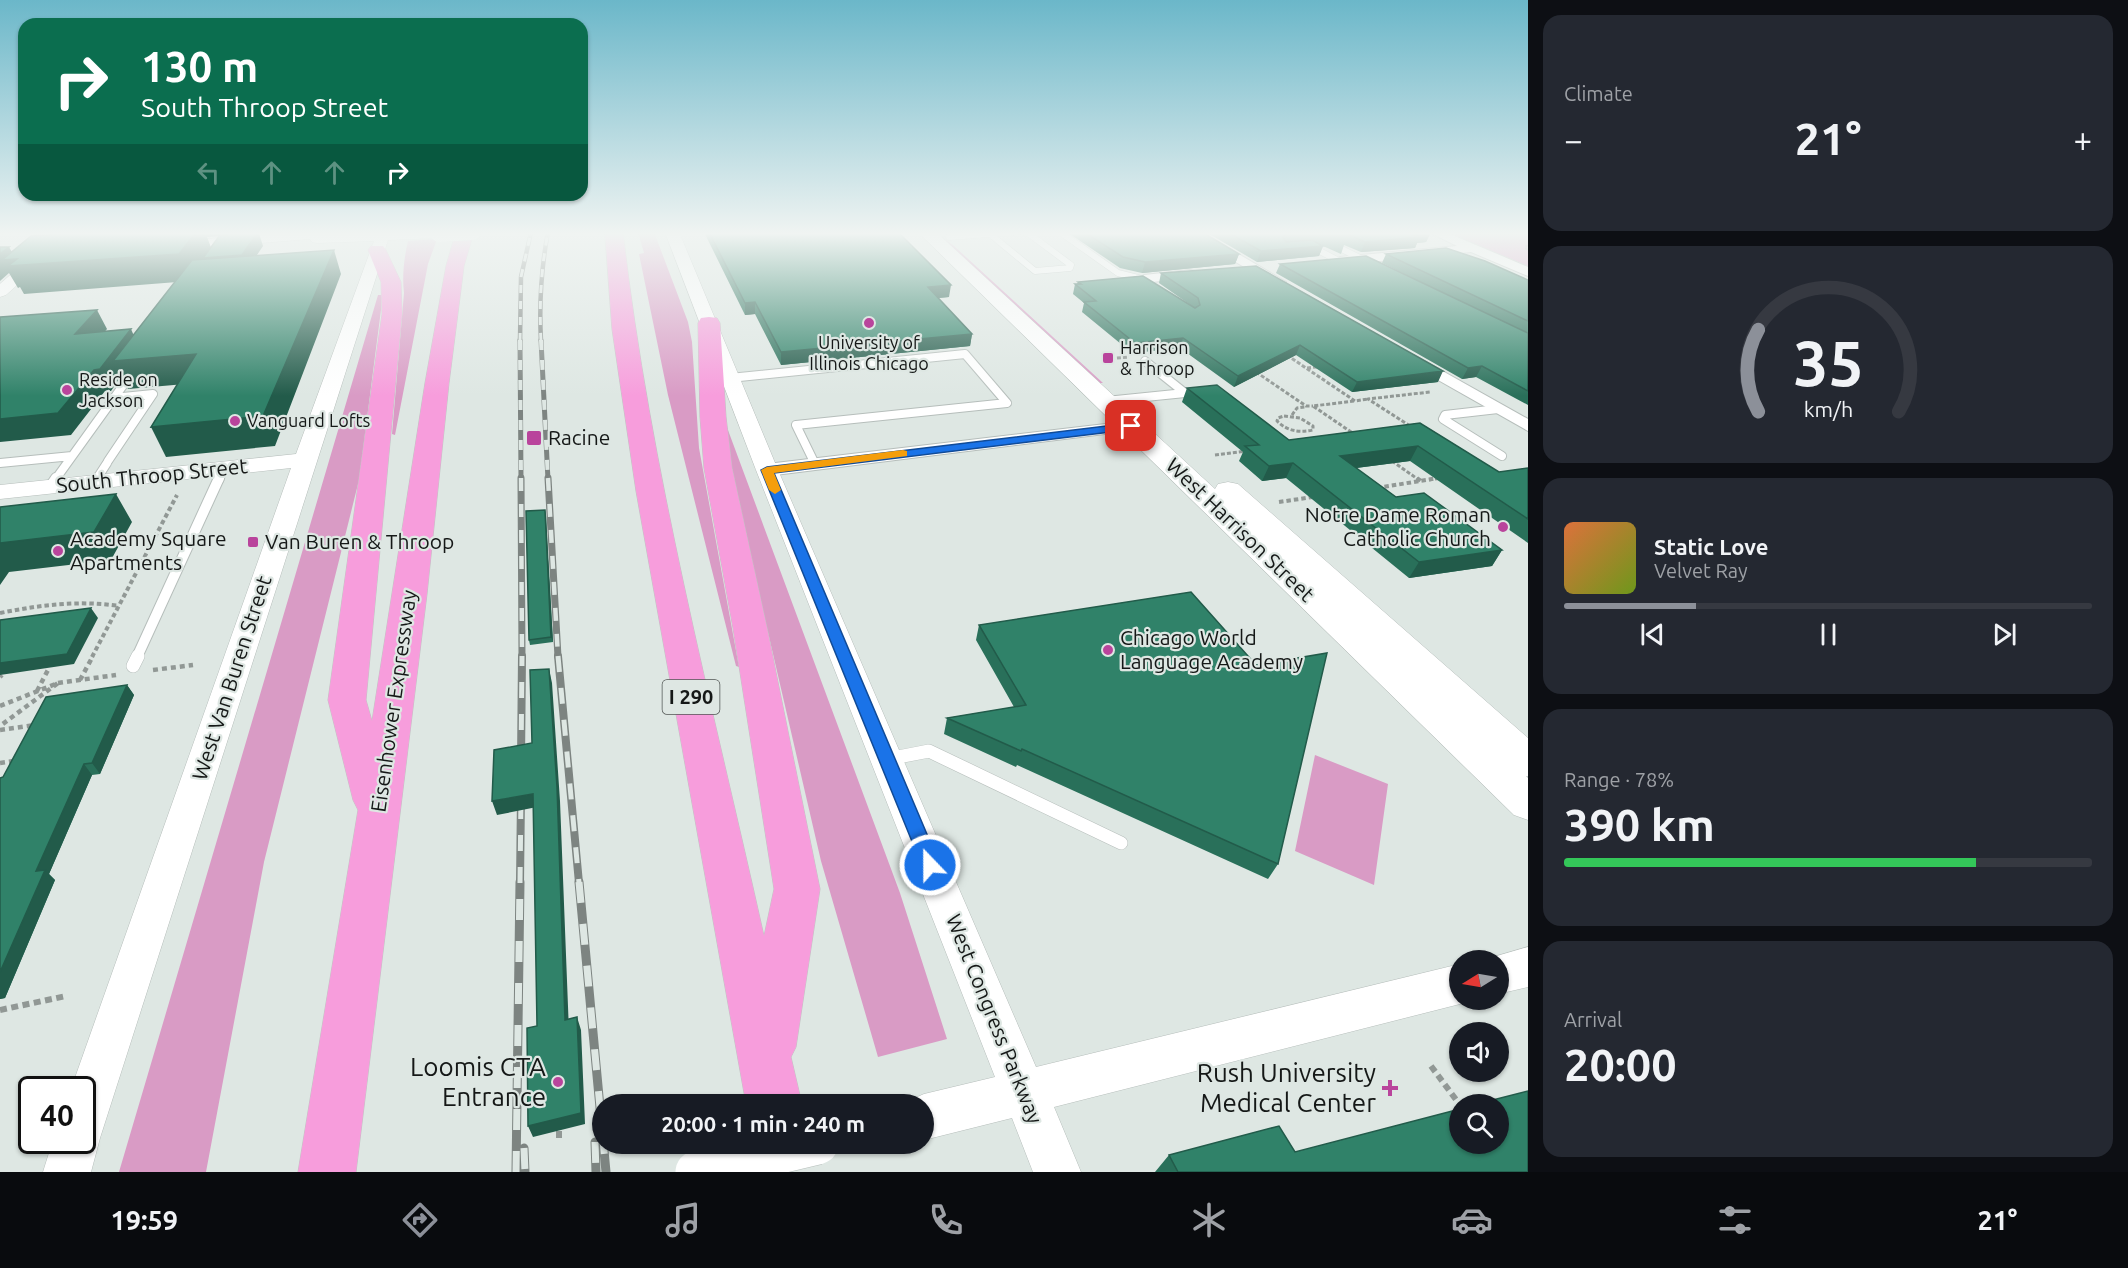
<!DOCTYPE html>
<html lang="en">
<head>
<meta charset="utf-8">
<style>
	body { margin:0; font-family:Ubuntu,sans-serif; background:#242831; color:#f1f3f6; height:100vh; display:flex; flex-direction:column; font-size:22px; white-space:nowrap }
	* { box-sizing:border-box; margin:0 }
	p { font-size:20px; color:#9ea1a6 }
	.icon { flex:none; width:33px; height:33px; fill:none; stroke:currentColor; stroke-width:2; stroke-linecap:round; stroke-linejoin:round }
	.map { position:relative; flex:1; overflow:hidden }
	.panel { display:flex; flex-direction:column; gap:15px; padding:15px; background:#0d0f14; width:600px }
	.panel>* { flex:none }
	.top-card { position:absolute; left:18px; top:18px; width:570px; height:183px; border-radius:18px; box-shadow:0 2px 4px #0004; background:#0b6e4f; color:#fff; overflow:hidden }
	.needle { width:39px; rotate:259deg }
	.fabs { position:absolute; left:1449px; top:950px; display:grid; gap:12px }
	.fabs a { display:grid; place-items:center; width:60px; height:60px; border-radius:50%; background:#171b24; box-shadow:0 2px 4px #0004; font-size:30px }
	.speed { position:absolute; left:18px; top:1076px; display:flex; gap:12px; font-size:30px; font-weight:700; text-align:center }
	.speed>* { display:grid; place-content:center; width:78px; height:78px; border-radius:50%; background:#171b24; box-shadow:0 2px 4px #0004; line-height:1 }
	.speed .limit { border:3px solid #111; border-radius:9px; background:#fff; color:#111 }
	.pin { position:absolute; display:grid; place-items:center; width:51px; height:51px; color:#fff; margin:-26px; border-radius:12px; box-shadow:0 3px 9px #0006 }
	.me { position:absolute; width:66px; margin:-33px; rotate:338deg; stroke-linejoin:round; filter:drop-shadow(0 0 4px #0008) }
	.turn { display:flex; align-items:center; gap:21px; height:126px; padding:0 24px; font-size:27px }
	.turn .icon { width:78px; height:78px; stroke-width:2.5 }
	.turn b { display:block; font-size:42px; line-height:51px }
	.lanes { display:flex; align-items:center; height:57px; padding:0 24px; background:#0003; justify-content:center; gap:30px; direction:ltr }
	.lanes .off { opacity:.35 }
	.big { font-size:45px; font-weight:600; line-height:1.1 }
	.panel .card { flex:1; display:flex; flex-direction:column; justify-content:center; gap:9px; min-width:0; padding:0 21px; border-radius:18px; background:#242831 }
	.panel .dial { align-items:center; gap:0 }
	.dial svg { height:156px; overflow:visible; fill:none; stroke:#363941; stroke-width:7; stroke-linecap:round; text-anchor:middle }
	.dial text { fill:#f1f3f6; stroke:none }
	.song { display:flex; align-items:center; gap:18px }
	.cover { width:72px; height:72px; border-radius:9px; background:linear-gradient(135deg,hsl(20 70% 55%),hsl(80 70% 35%)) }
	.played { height:6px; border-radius:3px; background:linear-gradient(90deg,#8c9099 25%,#363941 25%) }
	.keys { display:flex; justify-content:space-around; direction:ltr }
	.heat { display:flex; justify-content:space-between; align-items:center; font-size:33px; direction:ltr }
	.charge { height:9px; border-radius:4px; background:linear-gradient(90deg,#34c759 78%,#363941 0) }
	.trip { position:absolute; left:592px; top:1094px; width:342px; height:60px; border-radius:30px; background:#171b24; box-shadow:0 2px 4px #0004; font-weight:600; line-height:60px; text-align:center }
	.tabs { display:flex; height:96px; justify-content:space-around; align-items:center; background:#090b0e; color:#9ea1a6 }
	.tabs .icon { width:42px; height:42px }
	.tabs .selected { color:#8c9099 }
	.tabs b { font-size:27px; color:#f1f3f6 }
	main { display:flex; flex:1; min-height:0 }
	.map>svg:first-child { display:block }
</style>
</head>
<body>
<main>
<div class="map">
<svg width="1528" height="1172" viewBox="0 0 1528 1172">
	<rect width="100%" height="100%" fill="#dee7e3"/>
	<path fill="#d99bc5" d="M638 232H654L688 322 692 342 699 448 739 667 736 666 668 395 639 254 644 253Z
		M935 232 954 246 1103 383H1100Z
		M1453 232H1528V266L1458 237Z
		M437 239 428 264 395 435 392 434 404 293C402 275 404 259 408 241Z
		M378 295H381V310L359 480 264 862 206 1172H119Z
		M722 414 900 893 947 1039 878 1057 821 861 725 447Z
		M1315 755 1388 784 1374 885 1295 851Z"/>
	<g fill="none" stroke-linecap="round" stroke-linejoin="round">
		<g stroke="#b6bebb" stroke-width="7">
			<path id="service-far3" d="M1060 232 1118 273 1142 279
				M1307 232 1366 261
				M990 234 1035 271 1070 268 1071 265 1028 233 1023 232
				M949 237 1013 232
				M1310 246 1339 261"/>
		</g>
		<g stroke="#b6bebb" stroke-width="10">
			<path id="service-far2" d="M730 378 965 354 1007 403 796 425 815 464
				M1106 401 1185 393 1145 361
				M1498 409 1445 415 1443 419 1502 456
				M108 461 153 394 113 398
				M0 463 72 456
				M55 480 132 373
				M96 480 107 463
				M219 480 224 468"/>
		</g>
		<g stroke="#b6bebb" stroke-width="12">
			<path id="service-far1" d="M95 482 97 478
				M50 487 56 478
				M137 657 219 478"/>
		</g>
		<g stroke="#b6bebb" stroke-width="14">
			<path id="service" d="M133 666 138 656
				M888 759 929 751 1121 843"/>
		</g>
		<g stroke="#b6bebb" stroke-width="2">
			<path id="minor" d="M1186 232H1201L1286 282 1284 285H1274Z
				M1429 232H1445L1528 267V276L1471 252 1340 265 1334 261 1340 257 1457 246Z
				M1190 270 1195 271 1197 274 1195 277 1144 283 1137 279 1144 275Z
				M1414 355 1528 419V431L1408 363 1406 360Z
				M1131 421 1137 422 1140 426 1137 430 767 476 760 474 758 470 760 466 767 464Z"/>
		</g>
		<g stroke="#b6bebb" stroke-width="1">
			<path id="tertiary" d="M60 232H76L6 295 0 297V284Z
				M286 232H445L446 234 439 238 388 240 100 1138 91 1172H43L53 1140H82V1089H71L291 468 0 499V485L296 454 374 241 317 243 312 242 310 239 175 250 168 246 175 242Z
				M665 232H679L778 470 1036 1067 1460 964V999H1473L1460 1004 1054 1107 1081 1172H1033L1012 1118 924 1140V1104H906L908 1101 924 1094 995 1077 756 470Z
				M1528 947V987L1498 994V960H1483Z"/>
		</g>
		<g stroke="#b6bebb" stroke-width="1">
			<path id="secondary" d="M918 232H936L1215 489 1218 484 1228 482 1238 484 1528 738V776H1526L1528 778V820L1514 815Z"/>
		</g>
		<g stroke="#c2c3c3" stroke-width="1">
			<path id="motorway" d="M456 232H474L464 266 449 383 427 594 356 1172H298L358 810 353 800 328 700 382 314 381 282 368 250 371 246H383L386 250 401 282 402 314 366 700 372 721 425 383 446 266Z
				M605 232H623C650 470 712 703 764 936L774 889 733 628 704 468 700 417 698 323 701 318 709 317 717 318 720 323 726 417 732 468 767 628 820 889 796 1047 791 1057 802 1104H746L636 491 612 329Z"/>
		</g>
		<path stroke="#919895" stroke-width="2" stroke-dasharray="3 1.5" stroke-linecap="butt" d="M1524 232 1528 234
			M1528 245 1525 247 1528 251"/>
		<path stroke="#919895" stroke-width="3" stroke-dasharray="4 2" stroke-linecap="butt" d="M1164 353 1189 350
			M1287 355 1306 368
			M1105 359 1129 357
			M1317 367 1306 368 1355 401 1368 399
			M1256 372 1306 406H1313
			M1354 401 1313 406 1354 434
			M1292 415 1297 408 1305 407
			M1284 416 1300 418 1313 426V430C1299 433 1287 431 1277 421L1278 418Z
			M1410 426 1368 399 1430 392
			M1215 455 1247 451
			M1392 461 1419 480
			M1429 480 1441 478"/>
		<path stroke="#919895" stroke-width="4" stroke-dasharray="4.5 3" stroke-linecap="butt" d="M1417 478 1421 481
			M1377 488 1438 478
			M1279 502 1313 497
			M0 613C40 605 79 600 119 606
			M92 657 177 495"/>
		<path stroke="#919895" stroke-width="4.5" stroke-dasharray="5 4" stroke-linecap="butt" d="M153 670 193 665
			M0 677 2 675
			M80 680 93 656
			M58 683 116 675
			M37 691 49 668
			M0 706 58 683 0 726
			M0 730 35 725
			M0 763 14 761"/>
		<path stroke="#919895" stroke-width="6" stroke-dasharray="7 4.5" stroke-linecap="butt" d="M0 1010 66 996
			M1431 1066 1460 1105
			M559 1131V1141"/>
		<use href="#service-far3" stroke="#fff" stroke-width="6"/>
		<use href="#service-far2" stroke="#fff" stroke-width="8"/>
		<use href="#service-far1" stroke="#fff" stroke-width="10"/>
		<use href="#service" stroke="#fff" stroke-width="13"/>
		<use href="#minor" fill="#fff" fill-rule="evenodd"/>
		<use href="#tertiary" fill="#fff" fill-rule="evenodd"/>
		<use href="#secondary" fill="#fff" fill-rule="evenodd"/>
		<use href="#motorway" fill="#f79ddc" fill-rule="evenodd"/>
		<g stroke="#7d8481" stroke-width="4.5">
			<path id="rail-far4" d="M520 341 521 277 531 232
				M541 341C539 304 541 269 548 232"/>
		</g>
		<g stroke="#7d8481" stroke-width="5">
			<path id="rail-far3" d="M520 340 521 480
				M541 340 548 480"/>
		</g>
		<g stroke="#7d8481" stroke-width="7">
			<path id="rail-far2" d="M521 478 522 657
				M548 478 558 657"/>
		</g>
		<g stroke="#7d8481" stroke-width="8">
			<path id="rail-far1" d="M558 656 579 883
				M521 762 522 656
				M520 883 521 795"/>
		</g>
		<g stroke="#7d8481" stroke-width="9">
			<path id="rail" d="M579 882 606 1172
				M595 1142 596 1172
				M524 1148 525 1172
				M516 1172 520 882"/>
		</g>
		<use href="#rail-far4" stroke="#dee7e3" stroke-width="3" stroke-dasharray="8" stroke-linecap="butt"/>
		<use href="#rail-far3" stroke="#dee7e3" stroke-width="4" stroke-dasharray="10" stroke-linecap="butt"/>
		<use href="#rail-far2" stroke="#dee7e3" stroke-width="4.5" stroke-dasharray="13" stroke-linecap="butt"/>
		<use href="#rail-far1" stroke="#dee7e3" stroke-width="5" stroke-dasharray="16" stroke-linecap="butt"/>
		<use href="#rail" stroke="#dee7e3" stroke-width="7" stroke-dasharray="21" stroke-linecap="butt"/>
		<g stroke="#b6bebb" stroke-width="16" stroke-linecap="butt">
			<path id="tertiary-bridge-far1" d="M439 234 472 232"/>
		</g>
		<g stroke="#b6bebb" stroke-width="44" stroke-linecap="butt">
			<path id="tertiary-bridge" d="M697 1172 817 1143"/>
		</g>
		<use href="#tertiary-bridge-far1" stroke="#fff" stroke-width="16"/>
		<use href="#tertiary-bridge" stroke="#fff" stroke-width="43"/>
	</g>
	<path fill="#29705a" d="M704 232H898L949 297 938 298 972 334 970 346 781 365 755 314 745 315Z
		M1067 232H1202L1239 254 1235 264 1142 273 1120 268Z
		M1206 232H1431L1426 242 1417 243 1415 248 1361 252 1344 245 1341 254 1323 246 1319 256 1257 262Z
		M1386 254 1528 280V405L1476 377 1462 379 1276 273 1280 264 1431 287 1382 263Z
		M1161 273 1438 382 1352 392 1296 355 1234 387 1180 348 1132 353 1082 312 1084 303 1073 294 1075 284H1077L1078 282 1189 304 1159 283Z
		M1187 388 1289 440 1420 423 1499 472 1528 468V543L1410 461 1356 468 1396 497 1502 550 1492 566 1409 578 1286 478 1262 481 1239 461 1243 452 1182 402Z
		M545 510 553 642 530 645 529 640Z
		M979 625 1278 864 1268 879 1017 765 1016 767 944 734 947 718 1014 707 976 640Z
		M127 685 134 695 100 774 92 775 49 874 55 880 5 998 0 999V778L3 777Z
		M1295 1152 1528 1172H1155L1169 1155Z"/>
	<path fill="#225b4a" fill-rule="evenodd" d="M68 232H272L259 233 263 246 247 270 190 281 24 294 20 287 18 288 9 273 0 281V254L9 247 16 259 75 246ZM258 233 212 250 207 237Z
		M1431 232 1426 242 1417 243 1415 248 1361 252 1365 242 1410 234Z
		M1323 246 1319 256 1257 262 1261 251Z
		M334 250 341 274 275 446 166 457 151 427Z
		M1239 254 1235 264 1142 273 1145 262Z
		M951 285 949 297 927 299 928 287Z
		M755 302V314L745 315V303Z
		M97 310 107 329 86 354 75 334Z
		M131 329 140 350 196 354 208 382 128 389 121 376 111 391H105L71 435 0 442V419L94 370Z
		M972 334 970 346 781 365V352Z
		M1183 338 1180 348 1132 353 1135 343Z
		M1300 345 1296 355 1234 387 1238 376Z
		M1482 366 1476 377 1462 379 1468 368Z
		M1443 371 1438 382 1352 392 1357 382Z
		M1418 446 1410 461 1333 471 1340 456Z
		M1293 463 1286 478 1262 481 1269 466Z
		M116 494 132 522 111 560 9 572 0 585V543Z
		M545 510 546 515 553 642 551 637Z
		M1502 550 1492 566 1409 578 1419 562Z
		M91 608 98 618 74 664 0 675V663Z
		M549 669 552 683 560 801 569 1032 565 1020Z
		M127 685 134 695 100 774 92 763Z
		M84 764 92 775 49 874 55 880 5 998 0 999V972L36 871Z
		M533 794 537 807 497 815 492 801Z
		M577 1017 581 1030 585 1124 533 1137 528 1126Z"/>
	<path fill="#308269" stroke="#225b4a" stroke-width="1.5" d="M89 232H196L179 254 8 266 17 259 2 260 31 236Z
		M258 232 242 255 203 258 220 235Z
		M709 232H898L951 285 928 287 972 334 781 352 755 302 745 303Z
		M1084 232H1202L1239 254 1145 262 1123 257Z
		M1227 232H1287L1283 237 1286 242 1312 240 1323 246 1261 251Z
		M1343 232H1430L1410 234 1420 237 1365 242Z
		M0 247H9L0 254Z
		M1446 248 1485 261 1528 280V321L1386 254Z
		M334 250 263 416 151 427 196 354 113 361 192 260Z
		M1366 256 1528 333V391L1482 366 1468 368 1280 264Z
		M1256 266 1443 371 1357 382 1300 345 1238 376 1183 338 1135 343 1084 302 1096 301 1075 284H1081L1078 282 1143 276 1195 308 1200 305 1198 298 1161 273Z
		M97 310 75 334 131 329 100 369 94 370 58 413 0 419V317Z
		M1217 385 1289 440 1420 423 1499 472 1528 468V519L1418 446 1340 456 1396 497 1424 493 1502 550 1419 562 1293 463 1269 466 1245 446 1259 445 1187 388Z
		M116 494 94 532 0 543V507Z
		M545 510 551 637 529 640 526 511Z
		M1191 592 1256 665 1327 653 1278 864 1022 749 1021 751 947 718 1026 705 979 625Z
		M91 608 67 654 0 663V620Z
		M549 669 557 787 565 1020 577 1017 581 1113 528 1126 527 1028 537 1026 533 794 492 801 494 750 532 743 530 670Z
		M127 685 92 763 84 764 36 871 45 870 0 972V778L3 777 46 697Z
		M1528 1091V1172H1178L1169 1155 1279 1126 1295 1152 1460 1109V1143H1498V1104H1477Z"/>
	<linearGradient id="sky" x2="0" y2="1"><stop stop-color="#6bb7c9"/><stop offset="0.59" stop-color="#f0f4f2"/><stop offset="1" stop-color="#f0f4f2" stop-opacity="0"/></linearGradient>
	<rect width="1528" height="396" fill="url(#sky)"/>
	<path fill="#1a73e8" stroke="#114b97" stroke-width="1.5" d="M1131 423 1135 424V429L774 473 940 865 937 871 930 873 924 871 761 470 767 467Z"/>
	<path fill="#f59e0b" d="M903 450 907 451V456L774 473 781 490 775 494 769 490 761 470 767 467Z"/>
	<g fill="#b9449c" stroke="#dee7e3" stroke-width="2">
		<circle cx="869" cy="323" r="6"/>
		<rect x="1102" y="352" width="12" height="12" rx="3"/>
		<circle cx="67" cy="390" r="6"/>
		<circle cx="235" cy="421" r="6"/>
		<rect x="526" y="430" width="16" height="16" rx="3"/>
		<circle cx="1503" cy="527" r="6"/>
		<rect x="247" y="536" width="12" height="12" rx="3"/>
		<circle cx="58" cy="551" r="6"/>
		<circle cx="1108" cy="650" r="6"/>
		<circle cx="558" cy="1082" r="6"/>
		<path d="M1387 1079h6v6h6v6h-6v6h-6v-6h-6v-6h6z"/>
	</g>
	<g text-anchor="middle" stroke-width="4.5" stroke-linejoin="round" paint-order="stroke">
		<g font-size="18" fill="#151817" stroke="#dee7e3" text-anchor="start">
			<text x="869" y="349" text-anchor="middle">University of<tspan x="869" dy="21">Illinois Chicago</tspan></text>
			<text x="1120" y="354">Harrison<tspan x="1120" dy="21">&amp; Throop</tspan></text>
			<text x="79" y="386">Reside on<tspan x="79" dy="21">Jackson</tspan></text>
			<text x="247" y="427">Vanguard Lofts</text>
		</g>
		<rect fill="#dee7e3" stroke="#515654" stroke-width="1.5" x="662.5" y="680" width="57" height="34" rx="4.5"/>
		<g font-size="20" font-weight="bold" fill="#151817">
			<text x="691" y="704">I 290</text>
		</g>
		<g font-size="21" fill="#151817" stroke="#dee7e3" text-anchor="start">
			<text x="548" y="445">Racine</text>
			<text x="1491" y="522" text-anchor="end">Notre Dame Roman<tspan x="1491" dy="24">Catholic Church</tspan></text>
			<text x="70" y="546">Academy Square<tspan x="70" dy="24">Apartments</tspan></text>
			<text x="265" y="549">Van Buren &amp; Throop</text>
			<text x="1120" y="645">Chicago World<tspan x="1120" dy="24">Language Academy</tspan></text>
		</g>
		<g font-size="21" fill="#151817" stroke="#dee7e3">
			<text transform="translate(152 476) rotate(-6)" y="7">South Throop Street</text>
			<text transform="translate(1240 530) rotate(44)" y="7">West Harrison Street</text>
			<text transform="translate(232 678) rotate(-72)" y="7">West Van Buren Street</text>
			<text transform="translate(394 701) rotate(-82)" y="7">Eisenhower Expressway</text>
			<text transform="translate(994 1019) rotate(68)" y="7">West Congress Parkway</text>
		</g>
		<g font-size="26" fill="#151817" stroke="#dee7e3" text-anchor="end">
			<text x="546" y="1076">Loomis CTA<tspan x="546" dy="30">Entrance</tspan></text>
			<text x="1376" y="1082">Rush University<tspan x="1376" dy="30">Medical Center</tspan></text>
		</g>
	</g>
</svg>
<div class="fabs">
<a><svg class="needle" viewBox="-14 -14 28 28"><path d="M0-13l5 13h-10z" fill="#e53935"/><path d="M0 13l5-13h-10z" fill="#9ea1a6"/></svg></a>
<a><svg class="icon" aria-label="sound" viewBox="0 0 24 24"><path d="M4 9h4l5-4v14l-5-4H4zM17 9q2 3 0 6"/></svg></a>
<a><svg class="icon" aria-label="search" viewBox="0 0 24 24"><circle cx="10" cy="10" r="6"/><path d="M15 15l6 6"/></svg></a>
</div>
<div class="speed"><div class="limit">40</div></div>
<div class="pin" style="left:1131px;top:426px;background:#d93025"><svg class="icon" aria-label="arrive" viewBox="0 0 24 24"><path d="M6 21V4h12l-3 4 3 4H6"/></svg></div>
<svg class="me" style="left:930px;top:865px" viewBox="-20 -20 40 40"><circle r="17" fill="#1a73e8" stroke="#fff" stroke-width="3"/><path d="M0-11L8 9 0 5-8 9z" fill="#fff"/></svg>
<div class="trip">20:00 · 1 min · 240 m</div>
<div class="top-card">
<div class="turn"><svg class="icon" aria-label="right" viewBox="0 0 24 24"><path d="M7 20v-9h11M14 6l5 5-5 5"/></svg><div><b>130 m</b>South Throop Street</div></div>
<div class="lanes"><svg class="icon off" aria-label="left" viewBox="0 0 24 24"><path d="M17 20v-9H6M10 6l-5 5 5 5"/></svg><svg class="icon off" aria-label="ahead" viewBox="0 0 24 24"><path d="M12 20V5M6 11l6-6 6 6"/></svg><svg class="icon off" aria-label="ahead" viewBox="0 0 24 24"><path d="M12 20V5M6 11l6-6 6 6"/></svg><svg class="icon" aria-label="right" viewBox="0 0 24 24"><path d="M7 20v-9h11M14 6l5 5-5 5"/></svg></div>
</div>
</div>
<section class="panel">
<div class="card"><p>Climate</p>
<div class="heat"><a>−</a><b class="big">21°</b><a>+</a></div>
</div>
<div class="card dial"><svg viewBox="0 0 100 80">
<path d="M14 69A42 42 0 1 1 86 69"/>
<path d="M14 69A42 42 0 0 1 14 27" stroke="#8c9099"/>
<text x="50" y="56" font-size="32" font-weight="700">35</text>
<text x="50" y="72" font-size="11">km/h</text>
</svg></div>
<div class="card">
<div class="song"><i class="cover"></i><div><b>Static Love</b><p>Velvet Ray</p></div></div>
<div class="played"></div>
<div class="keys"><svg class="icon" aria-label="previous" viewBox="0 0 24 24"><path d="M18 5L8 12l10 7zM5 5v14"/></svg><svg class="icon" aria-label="pause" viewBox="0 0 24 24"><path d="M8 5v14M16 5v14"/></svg><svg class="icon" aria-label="next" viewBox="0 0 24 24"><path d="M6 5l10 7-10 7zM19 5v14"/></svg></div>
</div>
<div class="card"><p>Range · 78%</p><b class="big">390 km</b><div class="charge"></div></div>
<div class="card"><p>Arrival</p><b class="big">20:00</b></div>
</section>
</main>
<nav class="tabs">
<b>19:59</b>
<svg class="icon selected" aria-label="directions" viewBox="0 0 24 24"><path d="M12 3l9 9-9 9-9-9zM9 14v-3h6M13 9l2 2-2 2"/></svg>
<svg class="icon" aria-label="music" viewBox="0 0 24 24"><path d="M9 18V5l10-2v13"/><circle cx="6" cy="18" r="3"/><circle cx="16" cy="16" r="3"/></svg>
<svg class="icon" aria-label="phone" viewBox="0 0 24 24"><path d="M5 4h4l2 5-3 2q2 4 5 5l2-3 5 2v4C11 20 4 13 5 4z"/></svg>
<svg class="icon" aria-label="climate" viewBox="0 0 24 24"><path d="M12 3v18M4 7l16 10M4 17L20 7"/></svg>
<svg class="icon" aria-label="car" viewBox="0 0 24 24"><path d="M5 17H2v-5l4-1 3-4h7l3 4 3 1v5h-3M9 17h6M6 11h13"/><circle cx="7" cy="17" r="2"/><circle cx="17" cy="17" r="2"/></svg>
<svg class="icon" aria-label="filters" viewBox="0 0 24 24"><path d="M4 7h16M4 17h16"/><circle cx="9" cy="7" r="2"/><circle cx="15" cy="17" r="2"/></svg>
<b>21°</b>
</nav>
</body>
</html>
